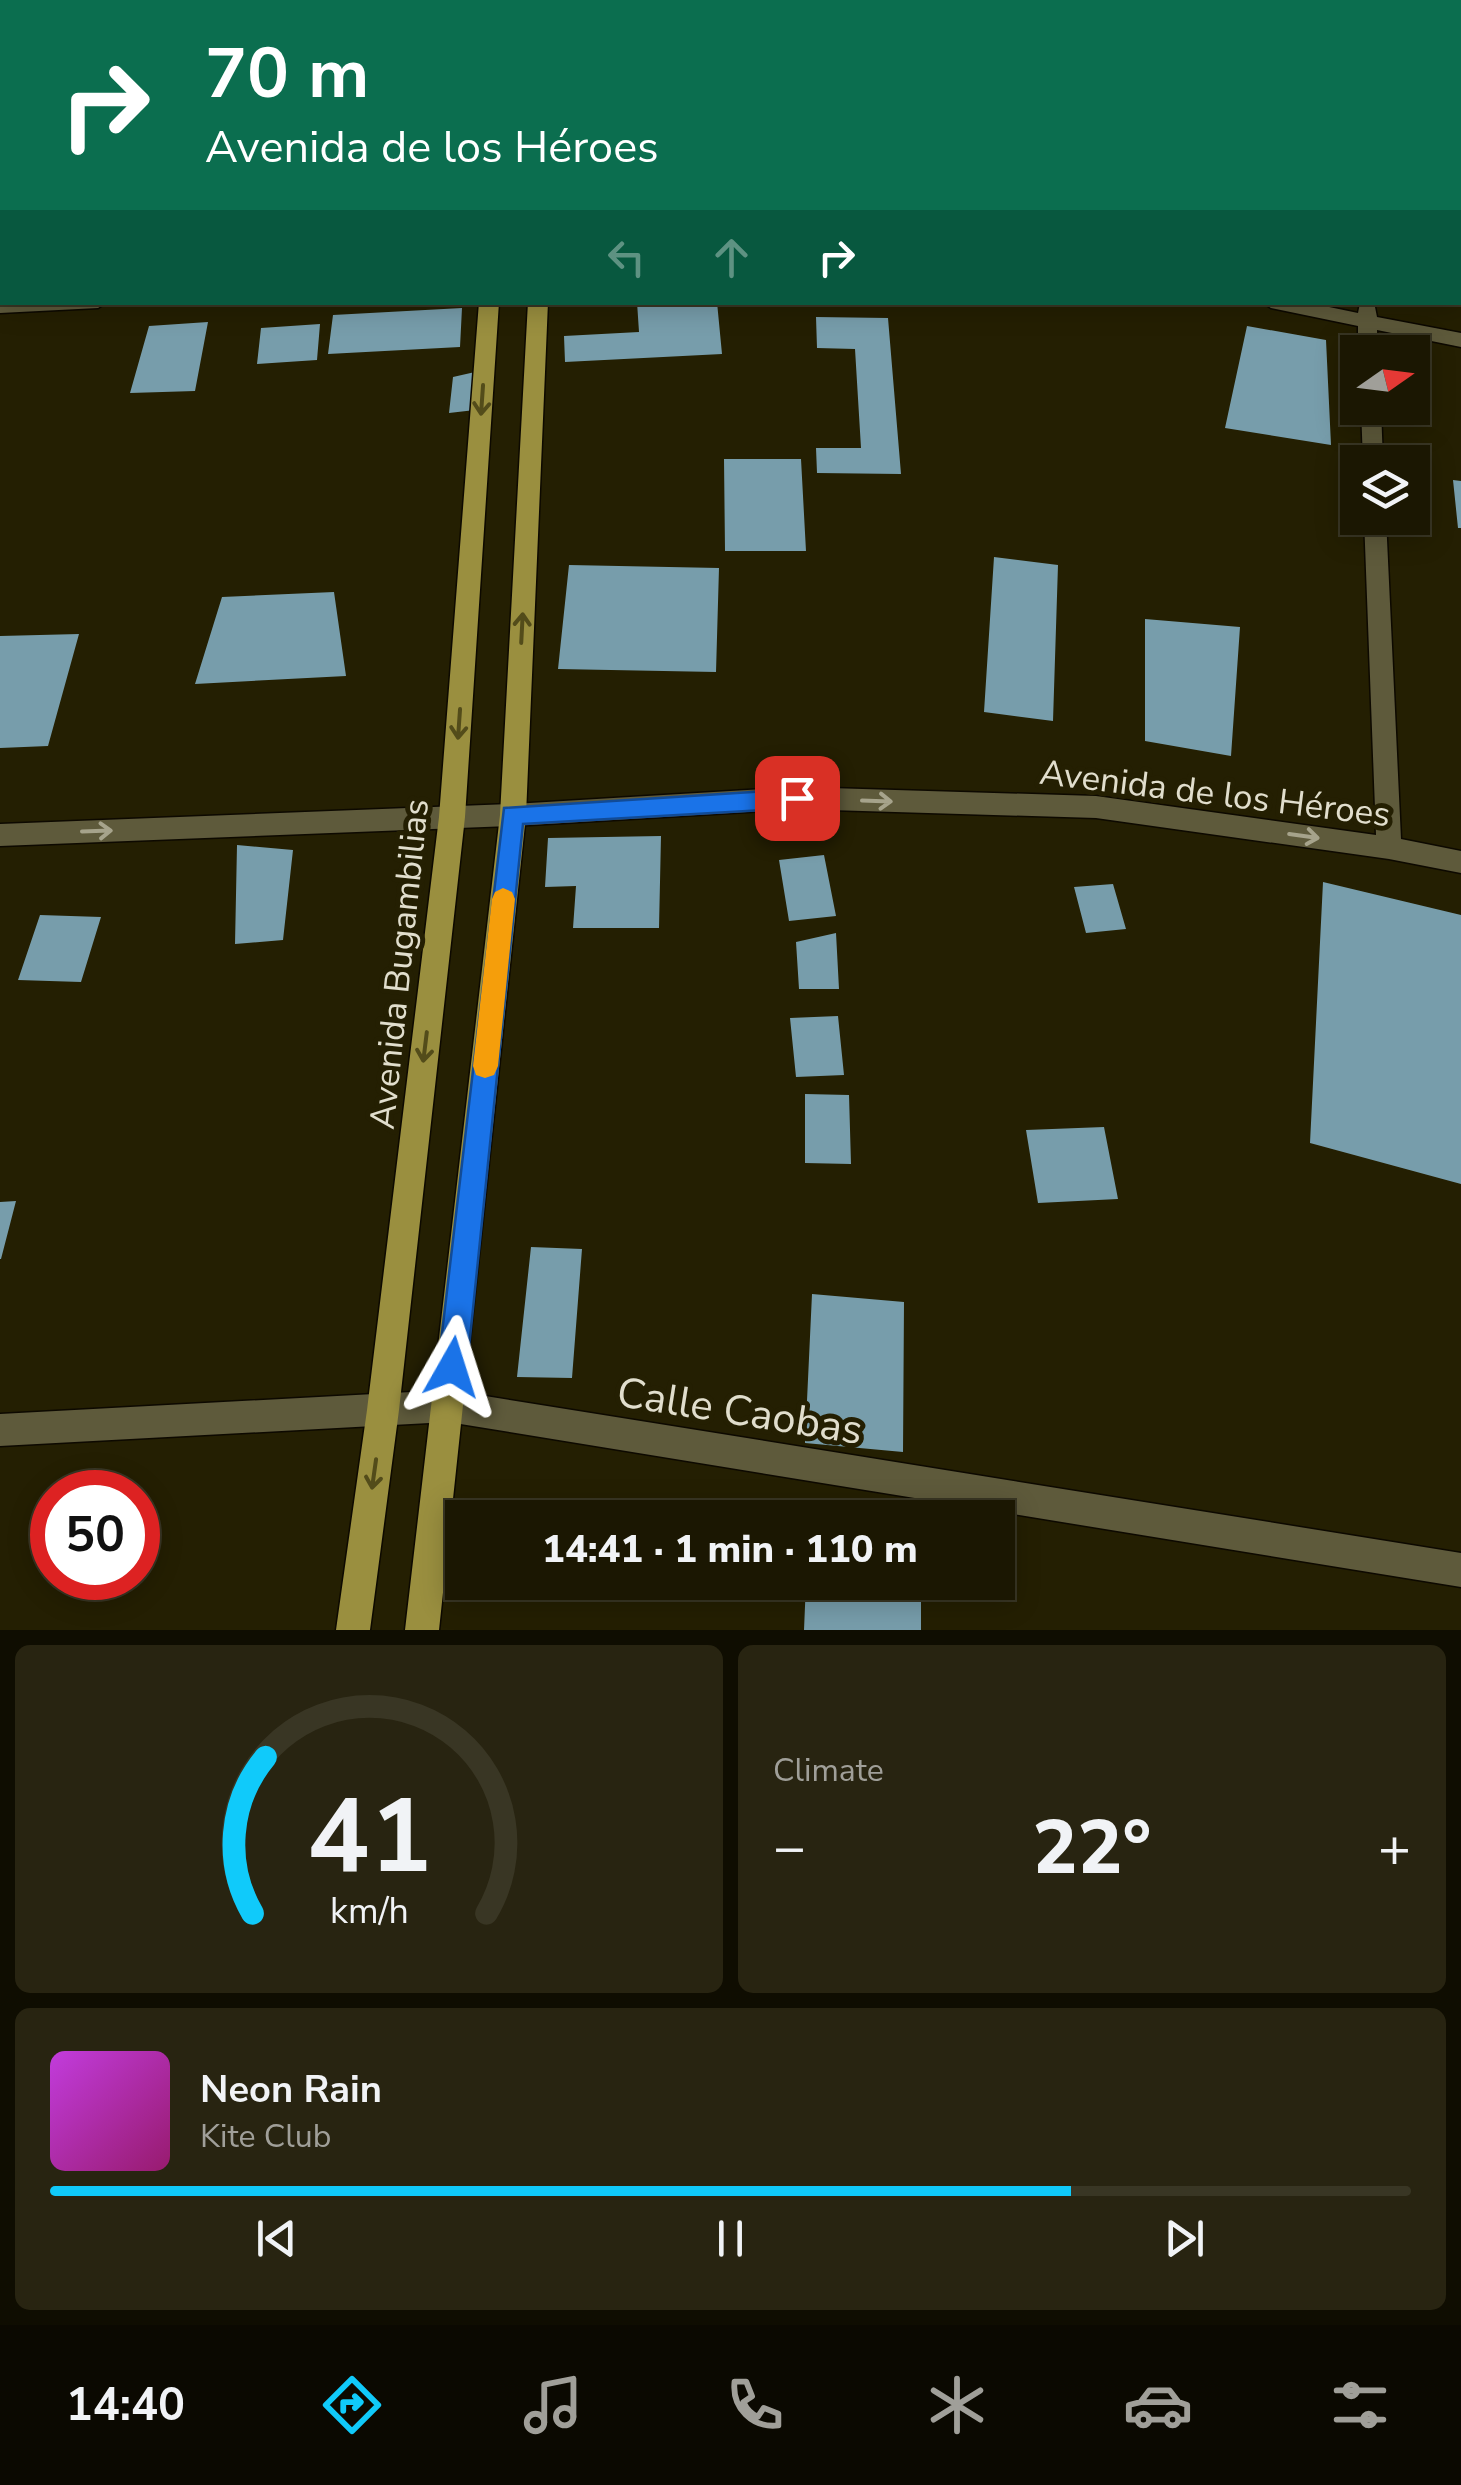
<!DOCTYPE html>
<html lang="en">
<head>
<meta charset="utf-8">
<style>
	body { margin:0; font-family:"Nunito Sans",sans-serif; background:#282411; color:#f1f3f6; height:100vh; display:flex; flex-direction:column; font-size:38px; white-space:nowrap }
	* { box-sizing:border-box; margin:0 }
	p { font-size:32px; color:#a09f99 }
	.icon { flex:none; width:55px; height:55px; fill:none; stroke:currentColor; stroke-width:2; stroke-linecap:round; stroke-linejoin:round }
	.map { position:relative; height:1630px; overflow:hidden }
	.sheet { display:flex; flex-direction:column; gap:15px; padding:15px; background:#0f0d01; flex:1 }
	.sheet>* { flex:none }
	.top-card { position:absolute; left:0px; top:0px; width:1462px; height:305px; box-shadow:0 5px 25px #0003,0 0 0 2px #393624; background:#0b6e4f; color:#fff; overflow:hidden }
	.needle { width:65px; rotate:76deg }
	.fabs { position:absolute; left:1340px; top:335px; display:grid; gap:20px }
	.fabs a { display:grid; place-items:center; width:90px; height:90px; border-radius:0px; background:#1b1702; box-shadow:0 5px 25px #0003,0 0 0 2px #393624; font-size:50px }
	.speed { position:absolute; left:30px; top:1470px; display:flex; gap:20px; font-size:50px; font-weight:700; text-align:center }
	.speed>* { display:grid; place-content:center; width:130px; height:130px; border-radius:50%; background:#1b1702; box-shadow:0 5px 25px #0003,0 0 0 2px #393624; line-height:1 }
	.speed .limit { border:15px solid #d22; background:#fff; color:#111 }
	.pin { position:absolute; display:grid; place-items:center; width:85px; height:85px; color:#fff; margin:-42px; border-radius:20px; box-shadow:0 5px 15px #0006 }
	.me { position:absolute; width:110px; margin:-55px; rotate:6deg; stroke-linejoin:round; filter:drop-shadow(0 0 8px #0008) }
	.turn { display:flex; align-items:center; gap:35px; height:210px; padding:0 40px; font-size:45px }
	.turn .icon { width:130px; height:130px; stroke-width:2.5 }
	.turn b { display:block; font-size:70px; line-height:85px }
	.lanes { display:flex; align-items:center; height:95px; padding:0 40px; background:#0003; justify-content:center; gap:50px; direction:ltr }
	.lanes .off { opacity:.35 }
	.big { font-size:75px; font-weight:800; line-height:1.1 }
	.sheet .card { flex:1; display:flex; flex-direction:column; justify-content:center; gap:15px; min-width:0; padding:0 35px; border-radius:15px; background:#282411 }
	.sheet .dial { align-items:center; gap:0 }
	.dial svg { height:260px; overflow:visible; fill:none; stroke:#393624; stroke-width:7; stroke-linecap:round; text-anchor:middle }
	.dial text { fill:#f1f3f6; stroke:none }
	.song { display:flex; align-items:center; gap:30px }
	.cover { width:120px; height:120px; border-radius:15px; background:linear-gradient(135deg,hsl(290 70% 55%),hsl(320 70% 35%)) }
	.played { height:10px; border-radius:5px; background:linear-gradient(90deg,#10cafa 75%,#393624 75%) }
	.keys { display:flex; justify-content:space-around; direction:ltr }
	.heat { display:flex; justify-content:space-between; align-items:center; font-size:55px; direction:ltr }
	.sheet .tiles { flex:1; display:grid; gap:15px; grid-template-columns:1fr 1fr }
	.card:last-child { grid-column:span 2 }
	.trip { position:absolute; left:445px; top:1500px; width:570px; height:100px; border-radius:0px; background:#1b1702; box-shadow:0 5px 25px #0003,0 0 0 2px #393624; font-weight:800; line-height:100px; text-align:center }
	.tabs { display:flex; height:160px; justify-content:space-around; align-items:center; background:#0b0901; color:#a09f99 }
	.tabs .icon { width:70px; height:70px }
	.tabs .current { color:#10cafa }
	.tabs b { font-size:45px; color:#f1f3f6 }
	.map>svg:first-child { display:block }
</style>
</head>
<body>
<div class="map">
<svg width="1461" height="1630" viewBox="0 0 1461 1630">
	<rect width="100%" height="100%" fill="#241f02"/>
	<path fill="#779dab" d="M637 302H717L722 354 565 362 564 336 639 332Z
		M462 308 460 347 328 354 333 315Z
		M816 317 888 318 901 474 817 473 816 448H861L855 349 817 348Z
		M208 322 195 391 130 393 149 326Z
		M320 324 317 360 257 364 261 328Z
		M1247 326 1326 340 1331 445 1225 428Z
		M475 372V410L449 413 453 377Z
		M724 459H801L806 551H725Z
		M1453 480 1461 481V528H1458Z
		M994 557 1058 565 1053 721 984 712Z
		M569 565 719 568 716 672 558 669Z
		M334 592 346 676 195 684 222 597Z
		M1145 619 1240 627 1231 756 1145 741Z
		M79 634 48 746 0 748V636Z
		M661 836 659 928H573L576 886 545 887 548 838Z
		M237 845 293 850 283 940 235 944Z
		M824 855 836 916 789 921 779 860Z
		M1323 882 1461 915V1184L1310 1143Z
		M1113 884 1126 929 1086 933 1074 887Z
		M40 915 101 917 81 982 18 980Z
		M836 933 839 989H799L796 942Z
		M838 1016 844 1075 796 1077 790 1018Z
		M805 1094 849 1095 851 1164 805 1163Z
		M1104 1127 1118 1199 1038 1203 1026 1130Z
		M16 1201 1 1259H0V1202Z
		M531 1247 582 1249 572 1378 517 1377Z
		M812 1294 904 1302 903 1452 805 1443Z
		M806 1582H921V1630H804Z"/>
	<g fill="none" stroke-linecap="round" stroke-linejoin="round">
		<g stroke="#0d0900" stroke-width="3">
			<path id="minor" d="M1188 0H1204L1206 2H1190Z
				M0 67H2V77H0Z
				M0 301 2 302H107L98 308 0 313Z
				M1262 302H1305L1358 313 1360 303 1374 302 1377 317 1461 333V347L1377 330 1378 352H1358V326L1271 308Z
				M1361 408H1381L1383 462H1363Z
				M1364 518H1386L1401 839 1461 851V873L1389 859 1096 818 797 809 513 826 0 846V824L513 804 797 787 1096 796 1376 835Z
				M448 1390 1461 1553V1587L448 1422 0 1446V1414Z"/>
		</g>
		<g stroke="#0d0900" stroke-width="3">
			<path id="major" d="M505 0H521V2H506Z
				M541 0H557V2H542Z
				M833 0H1035L1037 2H832Z
				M1460 72H1461V82H1460Z
				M1460 91H1461V101H1460Z
				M479 302H499L465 817 399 1410 370 1630H336L367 1410 439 817Z
				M528 302H548L526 815 439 1630H405L500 815Z"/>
		</g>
		<use href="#minor" fill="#5e5a3b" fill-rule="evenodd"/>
		<use href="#major" fill="#9a8f3f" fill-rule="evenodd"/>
	</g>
	<defs><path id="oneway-shaft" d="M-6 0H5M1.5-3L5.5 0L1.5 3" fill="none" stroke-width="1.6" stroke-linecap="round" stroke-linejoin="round" transform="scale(2.5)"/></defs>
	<g stroke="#534c1a">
		<use href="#oneway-shaft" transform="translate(482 400) rotate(94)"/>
		<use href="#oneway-shaft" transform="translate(522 628) rotate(-87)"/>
		<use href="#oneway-shaft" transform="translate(459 724) rotate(94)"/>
		<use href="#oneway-shaft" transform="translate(425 1047) rotate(97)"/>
		<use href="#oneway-shaft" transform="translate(374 1474) rotate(98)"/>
	</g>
	<g stroke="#a6a38b">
		<use href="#oneway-shaft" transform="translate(877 801) rotate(2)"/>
		<use href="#oneway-shaft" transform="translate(97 831) rotate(-2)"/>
		<use href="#oneway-shaft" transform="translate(1304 836) rotate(8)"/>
	</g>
	<path fill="#1a73e8" stroke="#114b97" stroke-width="2.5" d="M797 789 805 791 809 798 805 805 797 808 523 824 467 1367 462 1377 452 1381 442 1377 438 1367 504 808Z"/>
	<path fill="#f59e0b" d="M503 888 512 892 515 899 498 1066 494 1075 485 1078 476 1075 473 1066 492 899 495 892Z"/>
	<g text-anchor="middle" stroke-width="10" stroke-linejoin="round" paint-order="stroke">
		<g font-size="35" fill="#e1decd" stroke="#241f02">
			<text transform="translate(1215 793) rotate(7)" y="12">Avenida de los Héroes</text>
			<text transform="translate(399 964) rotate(-84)" y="12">Avenida Bugambilias</text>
		</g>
		<g font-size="42" fill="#e1decd" stroke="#241f02">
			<text transform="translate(740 1410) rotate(9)" y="15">Calle Caobas</text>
		</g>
	</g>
</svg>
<div class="fabs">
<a><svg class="needle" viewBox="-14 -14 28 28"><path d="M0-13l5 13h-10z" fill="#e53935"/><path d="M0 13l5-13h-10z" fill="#a09f99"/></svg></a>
<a><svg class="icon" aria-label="layers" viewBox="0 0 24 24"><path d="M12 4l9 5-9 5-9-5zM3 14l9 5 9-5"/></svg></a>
</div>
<div class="speed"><div class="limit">50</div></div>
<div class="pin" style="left:797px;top:798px;background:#d93025"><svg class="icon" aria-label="arrive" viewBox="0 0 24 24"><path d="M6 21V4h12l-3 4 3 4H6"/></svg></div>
<svg class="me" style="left:452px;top:1367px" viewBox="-20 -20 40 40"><path d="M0-17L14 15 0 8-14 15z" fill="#1a73e8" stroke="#fff" stroke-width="4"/></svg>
<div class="trip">14:41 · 1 min · 110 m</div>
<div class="top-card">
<div class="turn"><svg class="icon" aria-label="right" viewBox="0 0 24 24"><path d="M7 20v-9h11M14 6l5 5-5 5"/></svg><div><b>70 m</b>Avenida de los Héroes</div></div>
<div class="lanes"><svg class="icon off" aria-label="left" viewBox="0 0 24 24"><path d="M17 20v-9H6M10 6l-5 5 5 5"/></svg><svg class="icon off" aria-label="ahead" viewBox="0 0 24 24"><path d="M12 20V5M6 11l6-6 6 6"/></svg><svg class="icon" aria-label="right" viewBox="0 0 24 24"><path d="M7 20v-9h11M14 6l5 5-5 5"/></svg></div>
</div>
</div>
<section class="sheet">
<div class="tiles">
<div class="card dial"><svg viewBox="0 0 100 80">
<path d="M14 69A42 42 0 1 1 86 69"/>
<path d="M14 69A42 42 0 0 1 18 21" stroke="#10cafa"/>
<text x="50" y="56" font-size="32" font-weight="700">41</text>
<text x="50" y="72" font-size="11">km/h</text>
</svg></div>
<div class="card"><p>Climate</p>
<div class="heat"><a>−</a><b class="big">22°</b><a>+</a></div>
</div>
<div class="card">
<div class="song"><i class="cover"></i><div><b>Neon Rain</b><p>Kite Club</p></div></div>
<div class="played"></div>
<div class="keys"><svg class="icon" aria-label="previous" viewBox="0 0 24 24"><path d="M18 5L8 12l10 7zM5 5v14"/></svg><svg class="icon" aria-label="pause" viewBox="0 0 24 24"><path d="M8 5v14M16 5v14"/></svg><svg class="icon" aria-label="next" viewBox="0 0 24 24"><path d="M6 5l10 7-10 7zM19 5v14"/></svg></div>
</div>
</div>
</section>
<nav class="tabs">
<b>14:40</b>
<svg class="icon current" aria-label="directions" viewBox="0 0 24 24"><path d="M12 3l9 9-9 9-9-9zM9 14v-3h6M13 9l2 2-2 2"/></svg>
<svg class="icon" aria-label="music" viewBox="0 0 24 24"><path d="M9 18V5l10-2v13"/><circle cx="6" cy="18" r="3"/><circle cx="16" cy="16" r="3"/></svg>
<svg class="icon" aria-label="phone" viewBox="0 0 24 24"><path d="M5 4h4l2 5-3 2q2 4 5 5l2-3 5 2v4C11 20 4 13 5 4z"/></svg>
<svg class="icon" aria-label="climate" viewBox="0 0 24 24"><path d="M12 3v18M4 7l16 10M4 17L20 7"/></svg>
<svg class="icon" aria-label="car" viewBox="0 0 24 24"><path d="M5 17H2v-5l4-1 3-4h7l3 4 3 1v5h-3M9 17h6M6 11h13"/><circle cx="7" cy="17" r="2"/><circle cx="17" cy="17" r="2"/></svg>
<svg class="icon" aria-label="filters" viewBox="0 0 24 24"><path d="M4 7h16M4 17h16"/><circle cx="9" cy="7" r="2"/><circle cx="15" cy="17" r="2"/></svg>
</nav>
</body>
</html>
